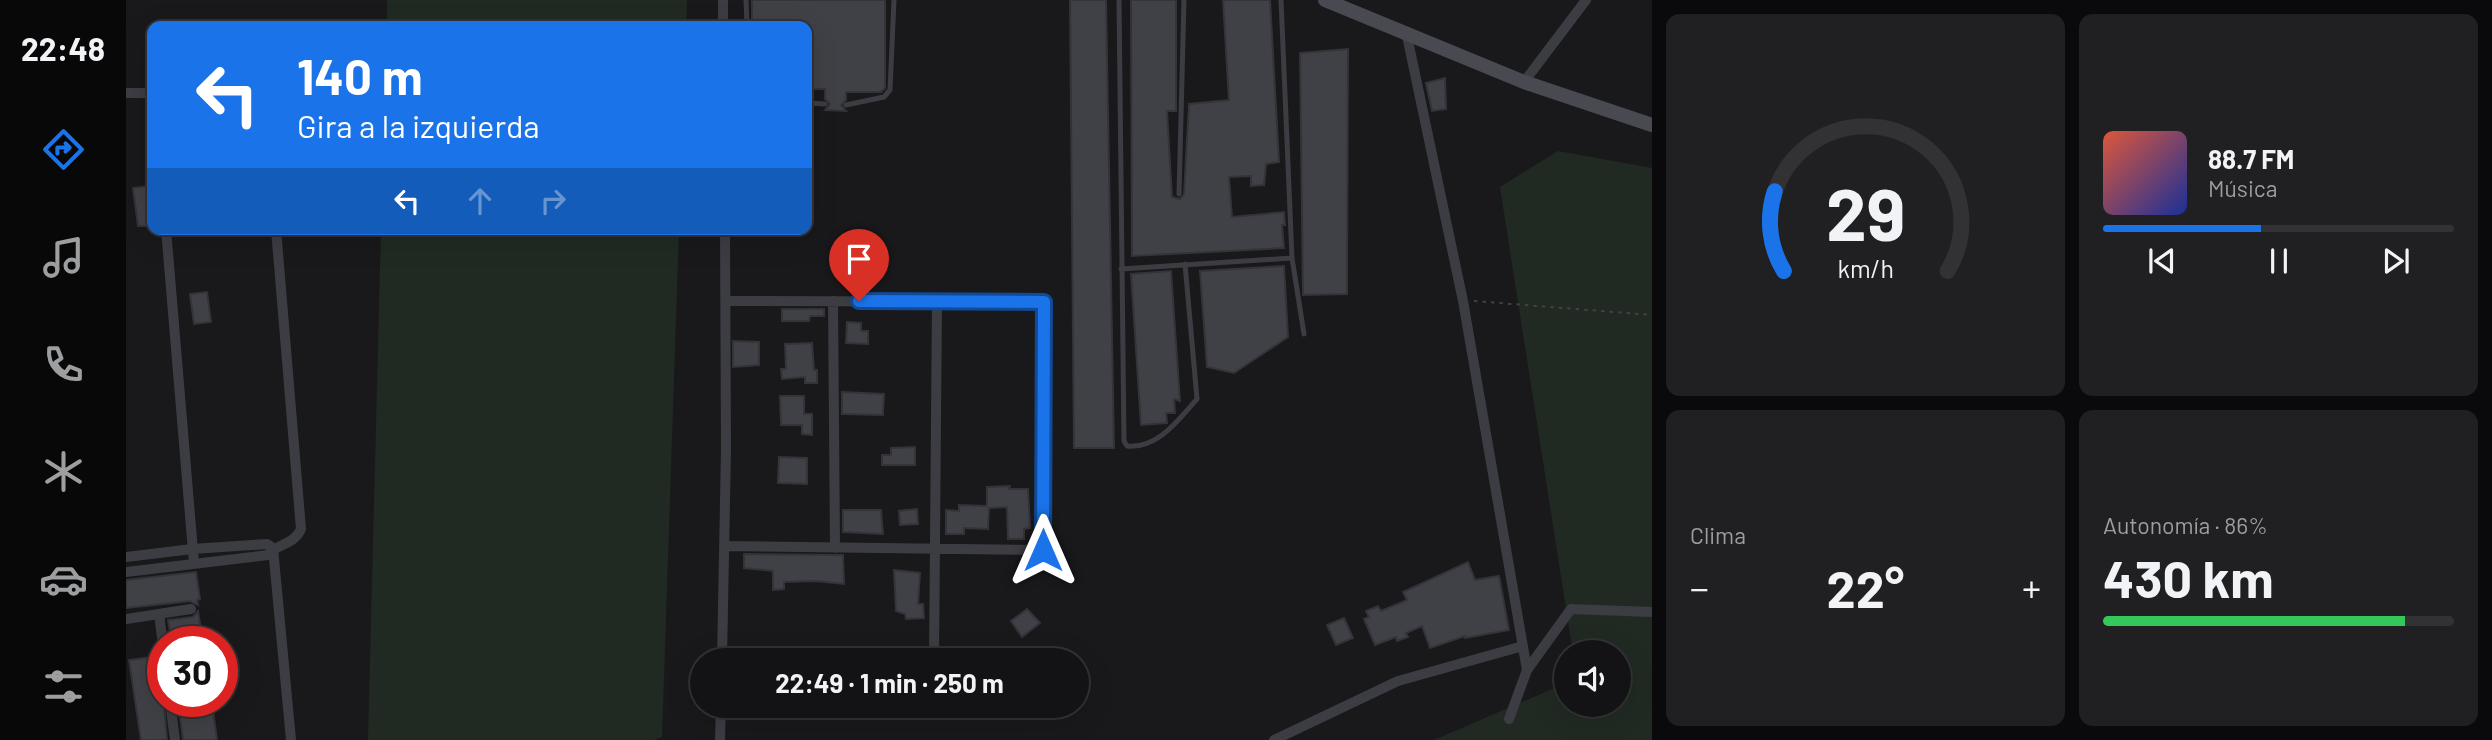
<!DOCTYPE html>
<html lang="es">
<head>
<meta charset="utf-8">
<style>
	body { margin:0; font-family:Barlow,sans-serif; background:#202022; color:#f1f3f6; height:100vh; display:flex; flex-direction:column; font-size:26px; white-space:nowrap }
	* { box-sizing:border-box; margin:0 }
	p { font-size:23px; color:#9d9ea0 }
	.icon { flex:none; width:38px; height:38px; fill:none; stroke:currentColor; stroke-width:2; stroke-linecap:round; stroke-linejoin:round }
	.map { position:relative; flex:1; overflow:hidden }
	.sheet { display:flex; flex-direction:column; gap:14px; padding:14px; background:#0a0a0c; width:840px }
	.sheet>* { flex:none }
	.hud { position:absolute; left:21px; top:21px; width:665px; height:214px; border-radius:14px; box-shadow:0 7px 28px #0002,0 0 0 2px #323234; background:#1a73e8; color:#fff; overflow:hidden }
	.tools { position:absolute; left:1428px; top:640px; display:grid; gap:14px }
	.tools a { display:grid; place-items:center; width:77px; height:77px; border-radius:50%; background:#131315; box-shadow:0 7px 28px #0002,0 0 0 2px #323234; font-size:35px }
	.speed { position:absolute; left:21px; top:626px; display:flex; gap:14px; font-size:35px; font-weight:700; text-align:center }
	.speed>* { display:grid; place-content:center; width:91px; height:91px; border-radius:50%; background:#131315; box-shadow:0 7px 28px #0002,0 0 0 2px #323234; line-height:1 }
	.speed .limit { border:10px solid #d22; background:#fff; color:#111 }
	.pin { position:absolute; display:grid; place-items:center; width:60px; height:60px; color:#fff; margin:-72px -30px; border-radius:50% 50% 50% 0; rotate:-45deg; box-shadow:0 0 7px #0007 }
	.pin .icon { rotate:45deg }
	.me { position:absolute; width:77px; margin:-38px; rotate:0deg; stroke-linejoin:round; filter:drop-shadow(0 0 5px #0008) }
	.turn { display:flex; align-items:center; gap:24px; height:147px; padding:0 35px; font-size:32px }
	.turn .icon { width:91px; height:91px; stroke-width:2.5 }
	.turn b { display:block; font-size:49px; line-height:60px }
	.lanes { display:flex; align-items:center; height:66px; padding:0 35px; background:#0003; justify-content:center; gap:35px; direction:ltr }
	.lanes .off { opacity:.35 }
	.big { font-size:52px; font-weight:700; line-height:1.1 }
	.sheet .tile { flex:1; display:flex; flex-direction:column; justify-content:center; gap:10px; min-width:0; padding:0 24px; border-radius:14px; background:#202022 }
	.sheet .dial { align-items:center; gap:0 }
	.dial svg { height:182px; overflow:visible; fill:none; stroke:#323234; stroke-width:7; stroke-linecap:round; text-anchor:middle }
	.dial text { fill:#f1f3f6; stroke:none }
	.song { display:flex; align-items:center; gap:21px }
	.cover { width:84px; height:84px; border-radius:10px; background:linear-gradient(135deg,hsl(10 70% 55%),hsl(230 70% 35%)) }
	.played { height:7px; border-radius:4px; background:linear-gradient(90deg,#1a73e8 45%,#323234 45%) }
	.keys { display:flex; justify-content:space-around; direction:ltr }
	.heat { display:flex; justify-content:space-between; align-items:center; font-size:38px; direction:ltr }
	.charge { height:10px; border-radius:5px; background:linear-gradient(90deg,#34c759 86%,#323234 0) }
	.sheet .tiles { flex:1; display:grid; gap:14px; grid-template-columns:repeat(2,1fr) }
	.trip { position:absolute; left:564px; top:648px; width:399px; height:70px; border-radius:35px; background:#131315; box-shadow:0 7px 28px #0002,0 0 0 2px #323234; font-weight:700; line-height:70px; text-align:center }
	main { display:flex; flex:1; min-height:0 }
	.dock { display:flex; flex-direction:column; width:126px; justify-content:space-around; align-items:center; background:#080808; color:#9d9ea0 }
	.dock .icon { width:49px; height:49px }
	.dock .on { color:#1a73e8 }
	.dock b { font-size:32px; color:#f1f3f6 }
	.map>svg:first-child { display:block }
</style>
</head>
<body>
<main>
<nav class="dock">
<b>22:48</b>
<svg class="icon on" aria-label="directions" viewBox="0 0 24 24"><path d="M12 3l9 9-9 9-9-9zM9 14v-3h6M13 9l2 2-2 2"/></svg>
<svg class="icon" aria-label="music" viewBox="0 0 24 24"><path d="M9 18V5l10-2v13"/><circle cx="6" cy="18" r="3"/><circle cx="16" cy="16" r="3"/></svg>
<svg class="icon" aria-label="phone" viewBox="0 0 24 24"><path d="M5 4h4l2 5-3 2q2 4 5 5l2-3 5 2v4C11 20 4 13 5 4z"/></svg>
<svg class="icon" aria-label="climate" viewBox="0 0 24 24"><path d="M12 3v18M4 7l16 10M4 17L20 7"/></svg>
<svg class="icon" aria-label="car" viewBox="0 0 24 24"><path d="M5 17H2v-5l4-1 3-4h7l3 4 3 1v5h-3M9 17h6M6 11h13"/><circle cx="7" cy="17" r="2"/><circle cx="17" cy="17" r="2"/></svg>
<svg class="icon" aria-label="filters" viewBox="0 0 24 24"><path d="M4 7h16M4 17h16"/><circle cx="9" cy="7" r="2"/><circle cx="15" cy="17" r="2"/></svg>
</nav>
<div class="map">
<svg width="1526" height="740" viewBox="0 0 1526 740">
	<rect width="100%" height="100%" fill="#19191c"/>
	<path fill="#202a23" d="M261 0H561L560 26H261Z
		M1432 151 1526 168V740H1308L1440 683V705H1493V653H1447L1374 187Z
		M255 229H553L536 737 529 740H242Z"/>
	<path fill="#404146" stroke="#333338" stroke-width="2" d="M626 0H759V88L755 92H720V100L715 105 720 111 699 110 704 104 699 99V89H681V26H626Z
		M944 0H980L988 448H948Z
		M1005 0H1050V111H1041L1046 197 1054 199 1058 194 1063 104 1103 100 1097 0H1144L1153 162 1140 164 1138 185 1125 186V176L1103 177 1106 217 1158 212 1159 225H1156L1158 248 1006 256Z
		M1222 49 1221 294 1177 295 1174 53Z
		M1319 78 1320 109 1306 111 1300 83Z
		M23 186 26 226H12L7 188Z
		M1158 266 1162 337 1108 373 1081 367 1074 271Z
		M1045 271 1054 401 1048 399 1049 413H1040L1041 423 1015 425 1005 274Z
		M81 292 85 322 68 324 64 294Z
		M656 309H698V316H684L683 321H656Z
		M721 322 735 323V331H742V344L720 343Z
		M607 341 633 342V365L607 367Z
		M686 343 688 370H691V383H679V377L656 379 655 369H660L659 344Z
		M716 392 758 394 757 415 716 414Z
		M654 396H678V414H686V435L676 434V425H655Z
		M789 447V465H756V455H765V448Z
		M653 457 681 458V484L652 483Z
		M884 486 883 489H902L904 528 898 529V539H882L881 507 863 508 862 529 838 528V534H820V510L833 511V505L861 506V487Z
		M791 509 792 524 774 525 773 511Z
		M717 510H755L757 534 717 532Z
		M618 554 717 555 718 584 689 581 658 582V589L647 590V571L618 568Z
		M1342 562 1349 580 1373 576 1383 630 1339 638V636L1304 648 1296 626 1280 633 1282 637 1271 641 1270 637 1249 645 1238 619 1243 617 1240 611 1252 606 1255 611 1281 600 1277 592Z
		M768 570 794 573 792 604H797L798 618 780 619 779 614 770 611Z
		M70 572 74 599 71 600 72 605 64 601 0 608V580Z
		M901 609 914 623 896 637 885 621Z
		M72 611 77 642H46L42 620 67 617Z
		M1218 618 1227 638 1210 645 1201 625Z
		M34 656 41 740H15L3 660Z
		M52 702H86L91 740H57Z"/>
	<g fill="none" stroke-linecap="round" stroke-linejoin="round">
		<path stroke="#404148" stroke-width="2" stroke-dasharray="3.5 5" stroke-linecap="butt" d="M1348 301 1526 315"/>
		<path stroke="#3c3c43" stroke-width="5" d="M620 0 621 26
			M993 0 998 441 1001 446C1032 449 1053 419 1071 399L1059 264
			M1155 0 1166 258 1178 334
			M681 103 699 104
			M720 105 758 97 764 90 768 0
			M1053 194 1058 0
			M995 269 1166 258"/>
		<path stroke="#3c3c43" stroke-width="10" d="M597 0V26
			M1281 36 1337 301 1401 670 1383 719
			M1398 82 1460 0
			M0 93H26
			M40 229 68 563
			M707 301 709 548
			M599 546 917 550 918 302 600 301
			M147 548 165 740
			M0 557 66 549 141 544 147 548
			M0 572 142 555C152 543 168 545 175 529L150 229
			M33 614 37 645
			M0 619 65 609
			M596 660 600 449 599 229
			M808 660 811 301
			M1401 670 1445 609 1526 612
			M44 702 49 740
			M594 740 595 705
			M1148 740 1272 681 1397 646"/>
		<path stroke="#484951" stroke-width="14" d="M1199 0 1398 82 1526 125"/>
	</g>
	<g fill="none" stroke-linecap="round" stroke-linejoin="round">
		<g stroke="#114b97" stroke-width="18">
			<path id="route" d="M733 301 918 302 917 550"/>
		</g>
		<use href="#route" stroke="#1a73e8" stroke-width="12"/>
	</g>
</svg>
<div class="tools">
<a><svg class="icon" aria-label="sound" viewBox="0 0 24 24"><path d="M4 9h4l5-4v14l-5-4H4zM17 9q2 3 0 6"/></svg></a>
</div>
<div class="speed"><div class="limit">30</div></div>
<div class="pin" style="left:733px;top:301px;background:#d93025"><svg class="icon" aria-label="arrive" viewBox="0 0 24 24"><path d="M6 21V4h12l-3 4 3 4H6"/></svg></div>
<svg class="me" style="left:917px;top:550px" viewBox="-20 -20 40 40"><path d="M0-17L14 15 0 8-14 15z" fill="#1a73e8" stroke="#fff" stroke-width="4"/></svg>
<div class="trip">22:49 · 1 min · 250 m</div>
<div class="hud">
<div class="turn"><svg class="icon" aria-label="left" viewBox="0 0 24 24"><path d="M17 20v-9H6M10 6l-5 5 5 5"/></svg><div><b>140 m</b>Gira a la izquierda</div></div>
<div class="lanes"><svg class="icon" aria-label="left" viewBox="0 0 24 24"><path d="M17 20v-9H6M10 6l-5 5 5 5"/></svg><svg class="icon off" aria-label="ahead" viewBox="0 0 24 24"><path d="M12 20V5M6 11l6-6 6 6"/></svg><svg class="icon off" aria-label="right" viewBox="0 0 24 24"><path d="M7 20v-9h11M14 6l5 5-5 5"/></svg></div>
</div>
</div>
<section class="sheet">
<div class="tiles">
<div class="tile dial"><svg viewBox="0 0 100 80">
<path d="M14 69A42 42 0 1 1 86 69"/>
<path d="M14 69A42 42 0 0 1 10 34" stroke="#1a73e8"/>
<text x="50" y="56" font-size="32" font-weight="700">29</text>
<text x="50" y="72" font-size="11">km/h</text>
</svg></div>
<div class="tile">
<div class="song"><i class="cover"></i><div><b>88.7 FM</b><p>Música</p></div></div>
<div class="played"></div>
<div class="keys"><svg class="icon" aria-label="previous" viewBox="0 0 24 24"><path d="M18 5L8 12l10 7zM5 5v14"/></svg><svg class="icon" aria-label="pause" viewBox="0 0 24 24"><path d="M8 5v14M16 5v14"/></svg><svg class="icon" aria-label="next" viewBox="0 0 24 24"><path d="M6 5l10 7-10 7zM19 5v14"/></svg></div>
</div>
<div class="tile"><p>Clima</p>
<div class="heat"><a>−</a><b class="big">22°</b><a>+</a></div>
</div>
<div class="tile"><p>Autonomía · 86%</p><b class="big">430 km</b><div class="charge"></div></div>
</div>
</section>
</main>
</body>
</html>
